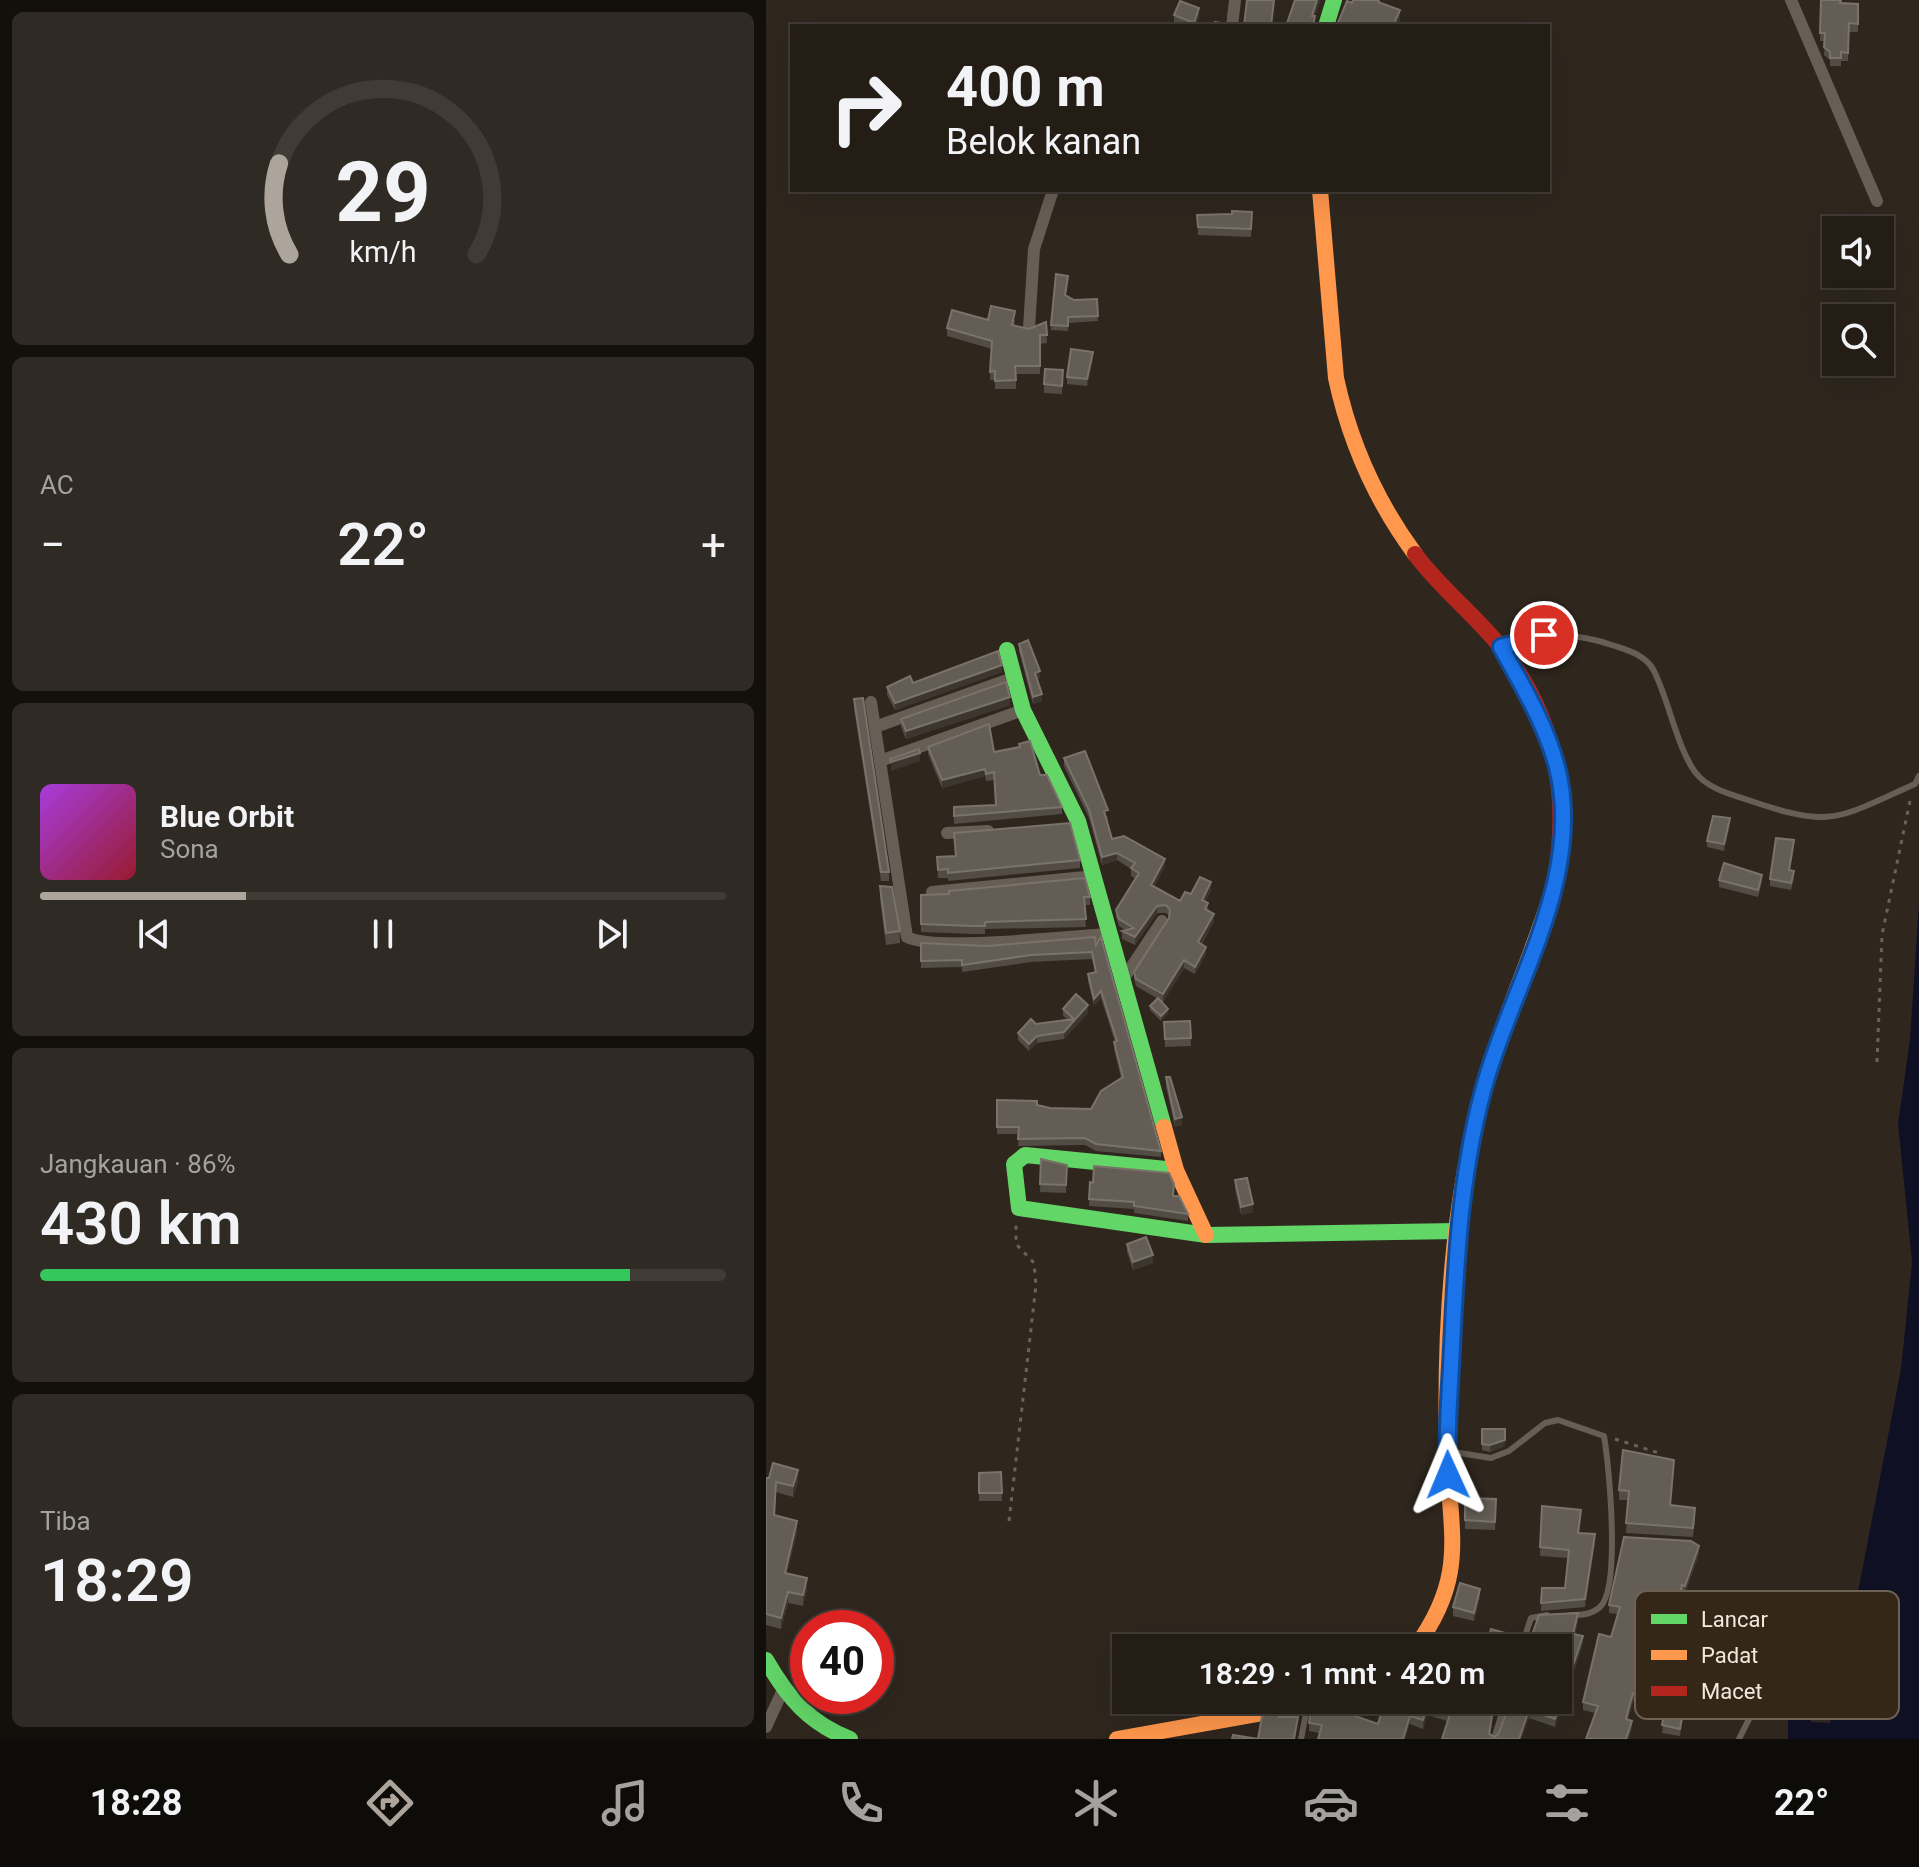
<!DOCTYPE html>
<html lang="id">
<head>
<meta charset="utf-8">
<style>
	body { margin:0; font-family:Roboto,sans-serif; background:#2f2a23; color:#f1f3f6; height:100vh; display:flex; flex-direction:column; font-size:30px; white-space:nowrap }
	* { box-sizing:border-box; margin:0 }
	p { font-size:26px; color:#a3a2a1 }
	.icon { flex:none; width:44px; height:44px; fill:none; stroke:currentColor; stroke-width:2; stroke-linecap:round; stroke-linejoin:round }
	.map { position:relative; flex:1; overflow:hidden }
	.side { display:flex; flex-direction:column; gap:12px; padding:12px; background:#13100c; width:766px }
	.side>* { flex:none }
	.hud { position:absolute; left:24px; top:24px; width:760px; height:168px; border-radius:0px; box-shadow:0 8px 32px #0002,0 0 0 2px #403b35; background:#231d16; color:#f1f3f6; overflow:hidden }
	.controls { position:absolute; left:1056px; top:216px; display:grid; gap:16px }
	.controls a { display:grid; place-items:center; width:72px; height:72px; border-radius:0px; background:#231d16; box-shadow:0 8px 32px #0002,0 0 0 2px #403b35; font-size:40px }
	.speed { position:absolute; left:24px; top:1610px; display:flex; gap:16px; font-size:40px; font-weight:700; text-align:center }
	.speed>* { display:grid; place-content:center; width:104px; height:104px; border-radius:50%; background:#231d16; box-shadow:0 8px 32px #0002,0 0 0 2px #403b35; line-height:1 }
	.speed .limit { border:12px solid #d22; background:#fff; color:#111 }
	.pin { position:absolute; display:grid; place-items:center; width:68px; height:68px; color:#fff; margin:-34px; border:4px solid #fff; border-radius:50%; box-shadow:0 2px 8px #0007 }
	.me { position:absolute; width:88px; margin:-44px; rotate:359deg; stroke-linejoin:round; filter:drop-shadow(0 0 6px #0008) }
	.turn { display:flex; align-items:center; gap:28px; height:168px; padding:0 24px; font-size:36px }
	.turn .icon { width:104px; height:104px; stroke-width:2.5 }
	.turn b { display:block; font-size:56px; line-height:68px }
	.big { font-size:60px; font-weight:600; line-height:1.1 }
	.side .card { flex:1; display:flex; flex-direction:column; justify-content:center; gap:12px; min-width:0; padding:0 28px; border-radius:12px; background:#2f2a23 }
	.side .dial { align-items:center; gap:0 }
	.dial svg { height:208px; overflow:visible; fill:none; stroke:#403b35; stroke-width:7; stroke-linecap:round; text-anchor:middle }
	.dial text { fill:#f1f3f6; stroke:none }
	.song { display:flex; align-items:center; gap:24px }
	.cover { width:96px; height:96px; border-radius:12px; background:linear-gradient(135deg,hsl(280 70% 55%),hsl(350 70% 35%)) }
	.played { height:8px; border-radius:4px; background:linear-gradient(90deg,#ada59b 30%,#403b35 30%) }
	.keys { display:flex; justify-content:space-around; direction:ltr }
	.heat { display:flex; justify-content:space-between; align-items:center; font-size:44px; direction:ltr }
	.charge { height:12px; border-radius:6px; background:linear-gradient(90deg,#34c759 86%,#403b35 0) }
	.trip { position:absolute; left:346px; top:1634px; width:460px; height:80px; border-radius:0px; background:#231d16; box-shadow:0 8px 32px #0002,0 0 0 2px #403b35; font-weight:600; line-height:80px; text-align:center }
	.tabs { display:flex; height:128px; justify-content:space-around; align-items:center; background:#0e0c09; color:#a3a2a1 }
	.tabs .icon { width:56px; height:56px }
	.tabs .on { color:#ada59b }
	.tabs b { font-size:36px; color:#f1f3f6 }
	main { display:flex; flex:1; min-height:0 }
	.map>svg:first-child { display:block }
</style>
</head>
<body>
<main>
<section class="side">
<div class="card dial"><svg viewBox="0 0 100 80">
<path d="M14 69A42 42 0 1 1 86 69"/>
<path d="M14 69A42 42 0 0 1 10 34" stroke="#ada59b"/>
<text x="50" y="56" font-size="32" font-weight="700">29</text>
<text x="50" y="72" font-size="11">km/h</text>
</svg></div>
<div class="card"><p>AC</p>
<div class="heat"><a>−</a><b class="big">22°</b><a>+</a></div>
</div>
<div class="card">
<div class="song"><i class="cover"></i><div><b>Blue Orbit</b><p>Sona</p></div></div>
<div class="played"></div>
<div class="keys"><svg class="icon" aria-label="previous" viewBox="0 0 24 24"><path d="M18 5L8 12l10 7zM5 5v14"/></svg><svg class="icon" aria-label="pause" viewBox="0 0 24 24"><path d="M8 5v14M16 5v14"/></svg><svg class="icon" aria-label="next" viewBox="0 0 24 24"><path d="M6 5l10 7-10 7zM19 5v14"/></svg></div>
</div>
<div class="card"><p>Jangkauan · 86%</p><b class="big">430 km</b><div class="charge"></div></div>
<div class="card"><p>Tiba</p><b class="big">18:29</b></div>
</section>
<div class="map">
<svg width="1153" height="1739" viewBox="0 0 1153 1739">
	<rect width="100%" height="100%" fill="#2f271e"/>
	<path fill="#101025" d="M1153 902V1739H1022V1714L1031 1708H1044L1045 1722 1064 1723 1067 1702 1076 1692 1080 1667 1078 1647 1086 1623 1135 1369 1146 1262 1132 1124 1144 1039Z"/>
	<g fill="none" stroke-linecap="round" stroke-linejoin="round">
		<path stroke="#6a635c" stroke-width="3" stroke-dasharray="4 6" stroke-linecap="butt" d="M1111 1062 1116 935 1145 796
			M849 1439 896 1454
			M243 1521 270 1285 268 1263 250 1244V1224"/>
		<path stroke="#675f56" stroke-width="6" d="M737 646C777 632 809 632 849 646 864 651 881 656 888 671 903 701 911 747 929 772 942 789 964 794 982 800 1067 829 1070 819 1149 784L1153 776
			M681 1451 725 1458 743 1451 779 1423 792 1420 838 1436C843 1465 855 1588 834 1607 825 1615 815 1615 804 1615
			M755 1648 765 1618 781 1615
			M535 1739 541 1708
			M728 1739 740 1700
			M973 1739 989 1707"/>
		<path stroke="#675f56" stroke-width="12" d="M1025 0 1111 201
			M466 26 469 0
			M263 328 268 249 287 190
			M105 702 141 937C170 952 303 936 343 934
			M109 727 247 678
			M114 761 257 710
			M181 833 222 831
			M166 892 329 876
			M356 981 396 921
			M0 1727 16 1692"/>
		<path stroke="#63d668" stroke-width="16" d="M560 26 568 0
			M241 650 257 710 312 821 398 1127
			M410 1170 259 1155 248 1164 253 1208 440 1235 691 1231
			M0 1660C22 1698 43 1723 84 1739"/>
		<path stroke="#ff974d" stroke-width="16" d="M554 190 570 378C584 443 610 501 649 554
			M398 1127 410 1170 440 1235
			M649 1648C703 1574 683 1533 681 1451 678 1328 686 1197 720 1078 739 1014 767 953 787 889
			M351 1739 569 1700"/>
		<path stroke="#b3261e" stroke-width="16" d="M649 554C674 588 707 613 733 645 791 717 805 801 787 889"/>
	</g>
	<path fill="#524c45" d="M1055 0H1076V3L1092 4V32H1083L1082 61H1075V66H1064V60L1058 55 1059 41H1054Z
		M408 15 433 17 430 26H415L408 23Z
		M486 212 485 237 432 235 431 215 466 214Z
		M302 281 300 295 308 300 331 299 332 321 302 323V331L285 330V325Z
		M222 320H249L248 325 263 329 280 322 281 343 274 344V374H250V389H229V380H224L226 349 181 336V328Z
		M327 359 321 386 301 384V377Z
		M297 370 296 394 278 393V384Z
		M253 644 274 678 271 679 276 701 267 704 253 651Z
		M236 672 129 710 121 695V687Z
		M88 699 123 872V881H115L88 709Z
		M244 705 140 739 135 727V719Z
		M253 744 296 807V814L188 824V807L230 805 228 780 220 781 219 776 176 788 162 754V747L228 752 253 748Z
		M298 758 342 818H340L346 839 399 866 388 887 414 901 425 894 445 890 439 902 448 921 436 944 440 954 429 974 418 968 397 1002 394 1000 402 1013 395 1021 384 1010V1006L392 999 370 986 368 979V972L404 917 400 913H391L369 945 356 939V931L359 930 353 926 350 917V910L369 878 365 876V869L351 860 336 865 323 818 298 766Z
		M964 825 958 851 941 847V841Z
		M188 833 314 860V868L182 881V878H172L171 857 189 856Z
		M1028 847 1024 870 1028 878 1025 890 1004 886V879Z
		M953 880 996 881 992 897 953 887Z
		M114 886 134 931V943L120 945 114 899Z
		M155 895 324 897V905H318L320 927 219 929V934H207L155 932Z
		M155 943 221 946 330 945 395 1151V1157L330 1151 319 1145 252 1146 253 1134H231V1100L284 1108 325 1109 355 1078 348 1049 349 1042 335 998 328 1006 322 981V974L329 972 326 959 265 962 196 972V967L155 968Z
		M297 1009 322 1013 298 1039 271 1043 263 1051 252 1040V1033L270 1024 301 1019 297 1016Z
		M424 1021 425 1046 399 1047 398 1022Z
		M400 1077 416 1125 409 1127 400 1086Z
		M275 1159 301 1165 300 1193 274 1192Z
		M469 1180 487 1212 475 1215 469 1189Z
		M324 1182 407 1196 422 1214V1221L368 1213V1209L323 1206Z
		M361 1244 387 1263 367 1270 361 1252Z
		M716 1429H739V1446L724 1452 716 1450Z
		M908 1469 905 1505 929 1518 927 1537 860 1533 862 1500H853V1490Z
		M235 1472 236 1501H213V1473Z
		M0 1478 32 1481 27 1497 10 1492 9 1516 31 1532 21 1573 41 1589 37 1606 22 1603 15 1629 0 1625Z
		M730 1499 729 1530 699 1529V1520Z
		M776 1506 815 1518 813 1533 829 1543 819 1607 775 1611 776 1588H799L802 1558 774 1556Z
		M933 1554 919 1594 916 1593 908 1628 887 1624 879 1649 915 1670 907 1696 919 1706 914 1736 896 1733 899 1710 867 1701 862 1720 866 1729 829 1713 817 1710V1702L845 1637 852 1614 843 1613V1605Z
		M714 1597 708 1621 687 1616V1607Z
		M812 1621 809 1634 817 1644 789 1727 763 1718 755 1739H676L681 1721 661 1715 657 1729 644 1724 553 1733 543 1731V1723L562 1713 595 1708 592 1717 612 1724 622 1712 625 1700H725L720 1714 726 1725 724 1735 729 1737 733 1733 745 1700 778 1703 792 1700V1648H722V1640L750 1643 755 1646Z
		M1048 1683 1061 1684 1060 1720 1047 1719Z"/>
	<path fill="#3d362e" d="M551 0H555L549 16V26H547L546 16Z
		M433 8V17L430 26H428Z
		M634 10V21L631 26H627Z
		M327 352V359L321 386V379Z
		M236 665V672L129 710V703Z
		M274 671V678L269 680V673Z
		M276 694V701L267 704V697Z
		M244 697V705L140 739V731Z
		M154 753V761L125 771V762Z
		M219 769V776L176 788V780Z
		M964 818V825L958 851V844Z
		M351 853V860L336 865V857Z
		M399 859V866L385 893V885Z
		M445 882V890L436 908V900Z
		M391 906V913L369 945V937Z
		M448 914V921L432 950V942Z
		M440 947V954L429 974V967Z
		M418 960V968L397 1002V994Z
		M335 991V998L328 1006V999Z
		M322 1005V1013L298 1039V1032Z
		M402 1009V1013L395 1021V1016Z
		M271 1036V1043L263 1051V1044Z
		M416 1117V1125L409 1127V1119Z
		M487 1204V1212L475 1215V1207Z
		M387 1255V1263L367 1270V1262Z
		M739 1440V1446L724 1452V1445Z
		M32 1470V1481L27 1497V1486Z
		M31 1521V1532L19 1583V1573Z
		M829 1534V1543L819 1607V1599Z
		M933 1546V1554L919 1594V1586Z
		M41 1578V1589L37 1606V1595Z
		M916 1585V1593L908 1628V1620Z
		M714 1589V1597L708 1621V1613Z
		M22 1592V1603L15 1629V1618Z
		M812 1613V1621L807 1642V1634Z
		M887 1616V1624L877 1656V1648Z
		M817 1636V1644L789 1727V1719Z
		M915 1662V1670L904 1704V1696Z
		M867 1693V1701L860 1727V1719Z
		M919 1699V1706L914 1736V1729Z
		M595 1700V1708L589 1725V1716Z
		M722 1700H725L717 1722V1714Z
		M661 1707V1715L657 1729V1720Z
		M763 1710V1718L755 1739H753Z
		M644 1716V1724L639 1739H637Z
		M866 1721V1729L863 1739H860Z"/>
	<path fill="#635d55" stroke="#79736a" stroke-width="2" d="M481 0H508L505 26H478Z
		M529 0H551L546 16H549L547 26H520Z
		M587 0H613L612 2 634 10 627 26H575L571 25 581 1 586 3Z
		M1055 0H1075L1074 3 1092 4V24L1083 23 1082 53 1075 52V58H1064V52L1058 47 1059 33H1054Z
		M414 1 433 8 428 23 408 15Z
		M449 22 473 26H448Z
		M466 211 486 212 485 229 432 227 431 215 466 214Z
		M290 274 302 276 299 295 308 300 331 299 332 316 302 317V326L285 325Z
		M225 306 249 311 246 325 263 329 280 322 281 335H274V366H249L250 380 229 381V371L224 372 226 341 181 328 186 310 222 320Z
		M305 349 327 352 321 379 301 377Z
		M279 369 297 370 296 386 278 384Z
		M262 640 274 671 269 673 276 694 267 697 253 644Z
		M232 651 236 665 129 703 121 687 144 676 147 683Z
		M240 682 244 697 140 731 135 719Z
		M97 698 123 872H115L88 699Z
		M223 724 228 752 254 747 253 744 264 741 274 775H281L296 807 188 816V807L230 805 228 772 220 774 219 769 176 780 162 747Z
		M153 749 154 753 125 762 124 759Z
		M319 751 342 810 338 811 346 839 358 836 399 859 385 885 414 901 419 892 425 894 434 877 445 882 436 900 442 903 439 909 448 914 432 942 440 947 429 967 418 960 397 994 370 979 368 972 403 918 404 910 400 905 391 906 369 937 356 931 368 928 353 919 350 910 373 873 365 868 369 863 351 853 336 857 323 810 298 758Z
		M947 816 964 818 958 844 941 841Z
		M304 823 314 860 182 873V869L172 870 171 857 190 856 188 833Z
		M1010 838 1028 840 1023 870 1028 871 1025 883 1004 879Z
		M958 863 996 875 992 890 953 880Z
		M319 878 324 897H318L320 919 219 922V926H207L155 924V895L183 894V891Z
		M114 886 126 887 134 931 120 933Z
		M329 937 330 945 335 937 395 1151 330 1144 319 1138 252 1139 253 1127H231V1100L271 1101V1105L284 1108 325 1109 335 1091 357 1077 348 1042 351 1041 335 991 328 999 322 974 330 972 326 952 265 955 196 965V960L155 961V943L221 946Z
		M310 994 322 1005 298 1032 271 1036 263 1044 252 1033 265 1019 270 1024 308 1019 297 1009Z
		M392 998 402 1009 395 1016 384 1006Z
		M424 1021 425 1038 399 1039 398 1022Z
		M400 1077H404L416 1117 409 1119Z
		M275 1159 301 1165 300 1185 274 1184Z
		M328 1166 403 1173 408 1184 407 1196H413L422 1214 368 1206V1202L323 1199 324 1182 327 1183Z
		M481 1178 487 1204 475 1207 469 1180Z
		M380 1237 387 1255 367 1262 361 1244Z
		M716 1429H739V1440L724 1445 716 1444Z
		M857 1450 908 1460 904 1505 929 1508 927 1528 860 1523 863 1491 853 1490Z
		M7 1463 32 1470 27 1486 10 1482 8 1515 31 1521 19 1573 41 1578 37 1595 22 1592 15 1618 0 1614V1478H3Z
		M235 1472 236 1493H213V1473Z
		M699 1498 730 1499 729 1522 699 1520Z
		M776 1506 815 1510 812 1533 829 1534 819 1599 775 1603 776 1588H799L803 1550 774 1547Z
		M858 1537 925 1541 933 1546 919 1586 916 1585 908 1620 887 1616 877 1648 915 1662 904 1696 919 1699 914 1729 896 1725 900 1703 867 1693 860 1719 866 1721 860 1739H820L832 1706 817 1702 833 1634 845 1637 854 1607 843 1605Z
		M694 1583 714 1589 708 1613 687 1607Z
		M812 1613 807 1634 817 1636 789 1719 763 1710 753 1739H676L684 1714 661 1707 657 1720 644 1716 637 1739H552L556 1725 543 1723 545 1710 562 1713 564 1708 576 1712 580 1700H595L589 1716 612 1724 616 1710 622 1712 625 1700H722L717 1714 726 1716 723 1734 729 1737 733 1733 745 1700H769L778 1703 779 1700H792V1648H723L725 1641 722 1640 725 1629 750 1636V1643L755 1646 765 1638 773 1615Z
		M513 1713V1717H532L528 1739H466L467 1735 492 1739 496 1716Z"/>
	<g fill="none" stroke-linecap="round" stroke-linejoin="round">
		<g stroke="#114b97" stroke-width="20">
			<path id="route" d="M682 1475C680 1432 684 1390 686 1347 690 1257 695 1164 721 1077 750 979 818 874 791 767 780 725 756 685 735 647L778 635"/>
		</g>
		<use href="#route" stroke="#1a73e8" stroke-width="14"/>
	</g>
	<rect x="869" y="1591" width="264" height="128" rx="12" fill="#352718" stroke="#6d6153" stroke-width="2"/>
	<rect x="885" y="1614" width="36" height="10" fill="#63d668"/>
	<rect x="885" y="1650" width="36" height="10" fill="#ff974d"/>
	<rect x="885" y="1686" width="36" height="10" fill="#b3261e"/>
	<g font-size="22" fill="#f1e9de">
		<text x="935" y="1627">Lancar</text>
		<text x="935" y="1663">Padat</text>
		<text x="935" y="1699">Macet</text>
	</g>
</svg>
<div class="controls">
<a><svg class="icon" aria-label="sound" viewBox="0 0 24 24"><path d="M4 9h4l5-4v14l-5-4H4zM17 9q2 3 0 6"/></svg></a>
<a><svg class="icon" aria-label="search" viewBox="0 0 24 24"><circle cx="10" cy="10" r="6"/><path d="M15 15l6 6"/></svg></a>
</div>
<div class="speed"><div class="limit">40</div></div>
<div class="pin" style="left:778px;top:635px;background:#d93025"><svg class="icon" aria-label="arrive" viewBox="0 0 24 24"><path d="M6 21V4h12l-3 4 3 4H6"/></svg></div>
<svg class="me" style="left:682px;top:1475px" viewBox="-20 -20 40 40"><path d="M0-17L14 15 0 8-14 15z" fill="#1a73e8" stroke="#fff" stroke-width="4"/></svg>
<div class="trip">18:29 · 1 mnt · 420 m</div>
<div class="hud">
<div class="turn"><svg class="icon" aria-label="right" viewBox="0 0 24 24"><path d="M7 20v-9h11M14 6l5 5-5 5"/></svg><div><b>400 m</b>Belok kanan</div></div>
</div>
</div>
</main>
<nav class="tabs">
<b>18:28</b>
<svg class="icon on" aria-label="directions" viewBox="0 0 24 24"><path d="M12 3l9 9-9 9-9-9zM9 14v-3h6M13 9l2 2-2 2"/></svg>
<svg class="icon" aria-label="music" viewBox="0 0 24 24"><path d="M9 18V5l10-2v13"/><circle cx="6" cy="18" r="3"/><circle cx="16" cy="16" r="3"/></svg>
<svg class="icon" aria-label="phone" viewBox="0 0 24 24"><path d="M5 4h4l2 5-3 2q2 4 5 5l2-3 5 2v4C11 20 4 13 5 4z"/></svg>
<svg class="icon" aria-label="climate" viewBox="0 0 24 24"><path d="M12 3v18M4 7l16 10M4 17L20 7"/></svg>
<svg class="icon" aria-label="car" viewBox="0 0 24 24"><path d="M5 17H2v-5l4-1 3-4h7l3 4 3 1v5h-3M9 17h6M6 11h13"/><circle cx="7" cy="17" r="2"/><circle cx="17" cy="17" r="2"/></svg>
<svg class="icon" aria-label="filters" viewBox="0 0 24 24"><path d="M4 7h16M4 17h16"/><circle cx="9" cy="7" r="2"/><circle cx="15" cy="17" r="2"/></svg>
<b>22°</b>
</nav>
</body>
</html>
